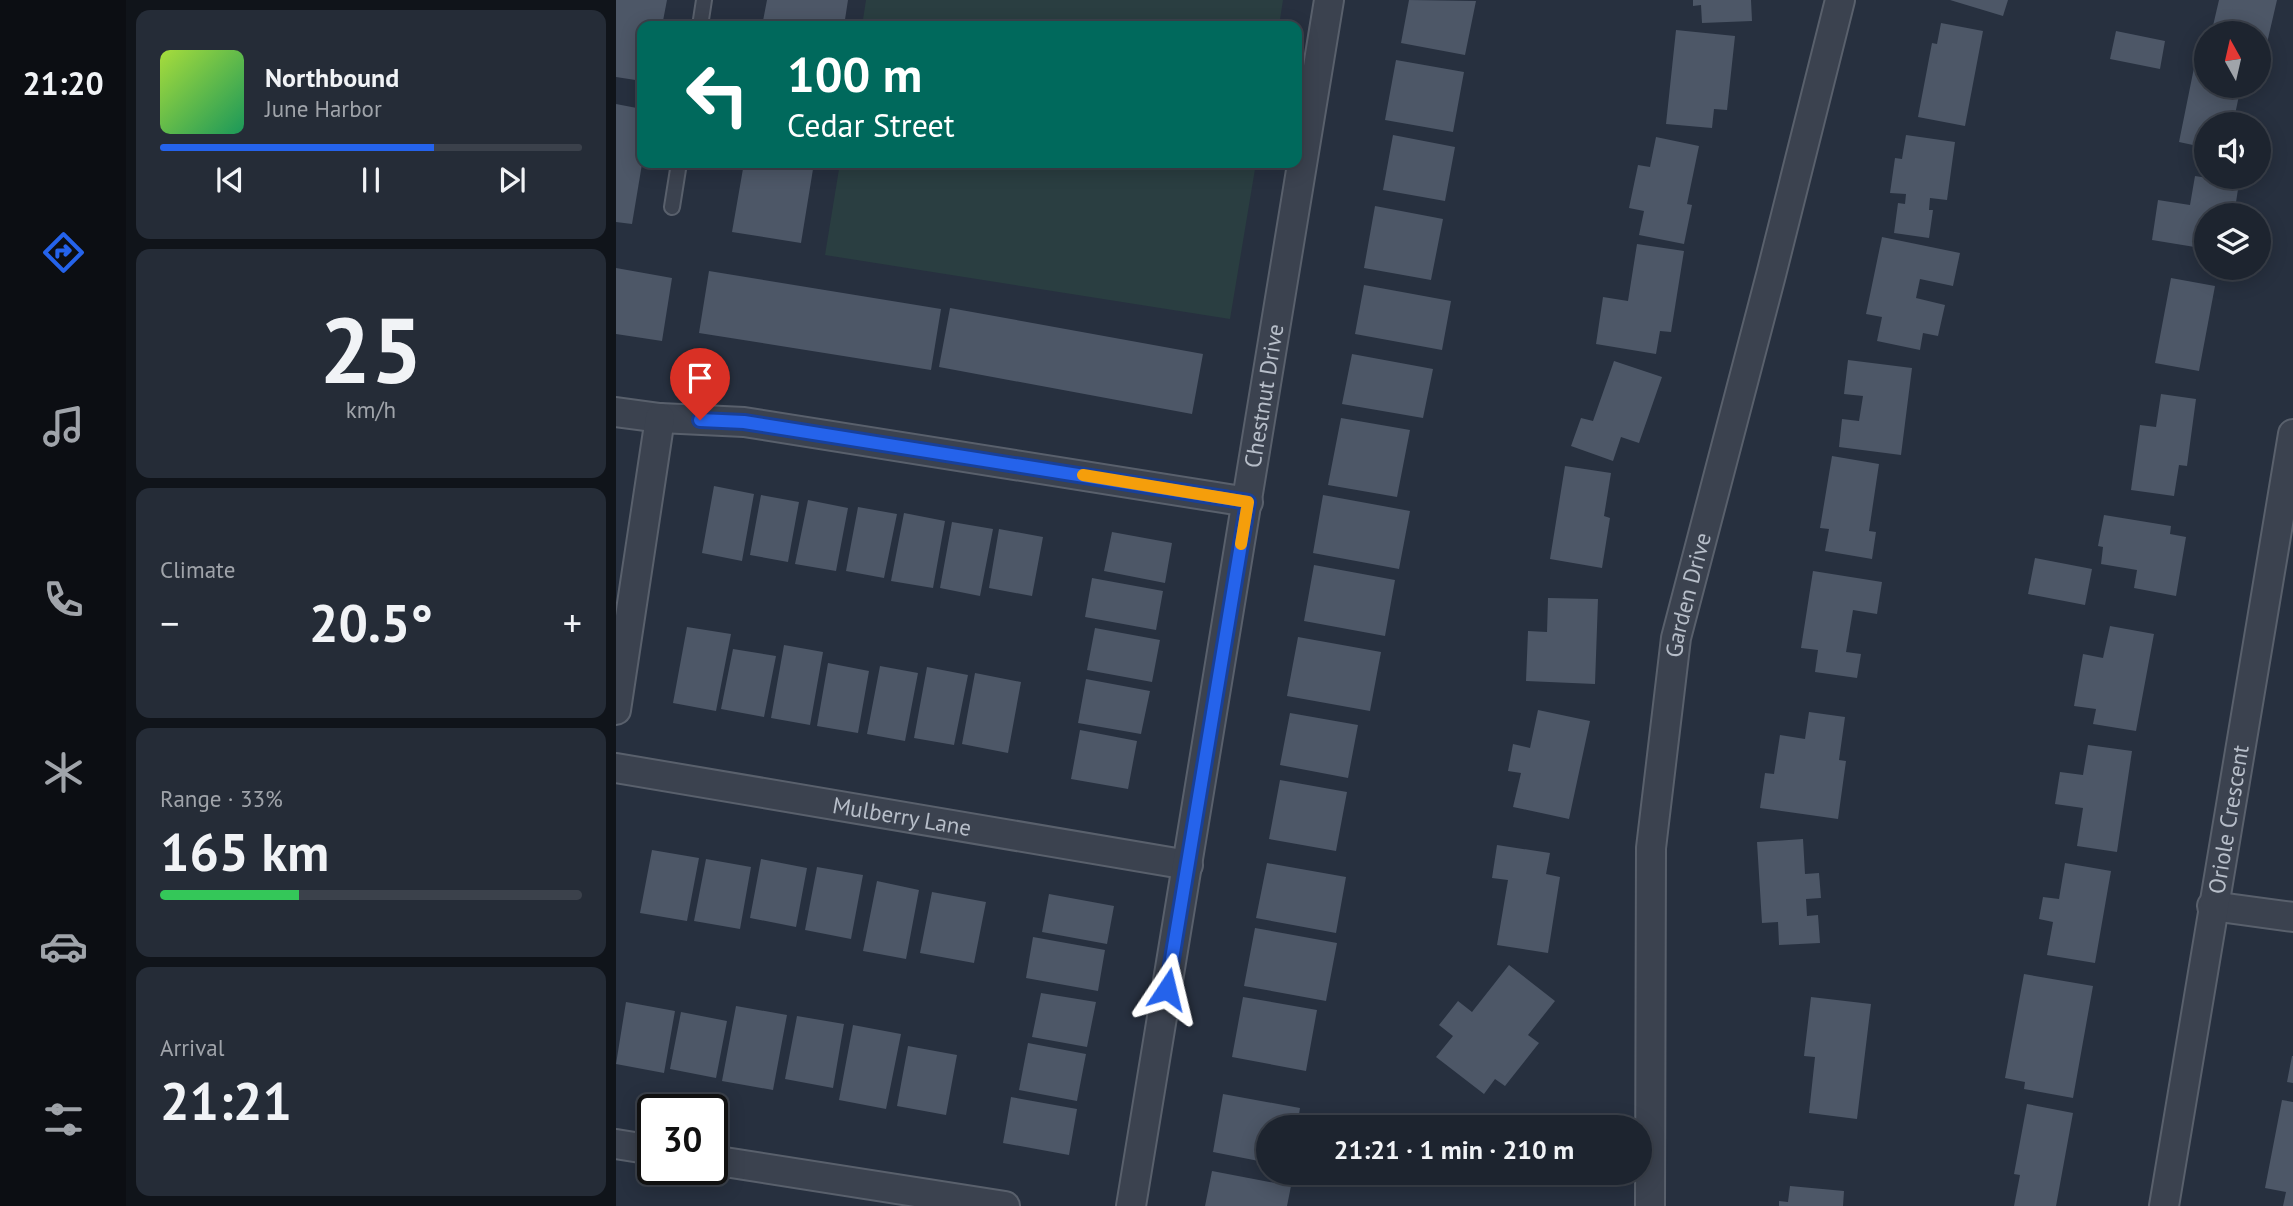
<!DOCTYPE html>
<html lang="en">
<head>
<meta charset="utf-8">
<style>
	body { margin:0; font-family:"PT Sans",sans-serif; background:#252c37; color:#f1f3f6; height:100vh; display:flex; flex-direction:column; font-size:26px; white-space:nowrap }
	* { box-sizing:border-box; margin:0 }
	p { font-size:23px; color:#a0a4aa }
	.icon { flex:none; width:38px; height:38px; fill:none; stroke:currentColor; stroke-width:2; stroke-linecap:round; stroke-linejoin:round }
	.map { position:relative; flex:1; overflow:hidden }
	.side { display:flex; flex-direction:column; gap:10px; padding:10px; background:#10141a; width:490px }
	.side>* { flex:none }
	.guide { position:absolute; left:21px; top:21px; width:665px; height:147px; border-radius:14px; box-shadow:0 4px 18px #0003,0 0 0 2px #3b414b; background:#00695c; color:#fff; overflow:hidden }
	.needle { width:46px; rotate:352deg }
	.buttons { position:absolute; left:1578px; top:21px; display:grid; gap:14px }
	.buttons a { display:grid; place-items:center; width:77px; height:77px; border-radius:50%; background:#1d242f; box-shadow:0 4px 18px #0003,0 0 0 2px #3b414b; font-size:35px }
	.speed { position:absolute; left:21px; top:1094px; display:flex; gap:14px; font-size:35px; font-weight:700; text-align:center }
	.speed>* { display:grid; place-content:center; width:91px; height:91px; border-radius:50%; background:#1d242f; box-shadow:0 4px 18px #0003,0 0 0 2px #3b414b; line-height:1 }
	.speed .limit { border:4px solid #111; border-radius:10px; background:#fff; color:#111 }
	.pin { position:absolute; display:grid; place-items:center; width:60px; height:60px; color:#fff; margin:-72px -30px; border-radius:50% 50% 50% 0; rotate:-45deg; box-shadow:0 0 7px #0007 }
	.pin .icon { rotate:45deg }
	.me { position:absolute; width:77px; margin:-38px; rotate:10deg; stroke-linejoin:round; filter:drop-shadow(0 0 5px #0008) }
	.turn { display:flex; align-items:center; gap:24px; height:147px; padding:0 35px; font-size:32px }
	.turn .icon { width:91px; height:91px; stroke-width:2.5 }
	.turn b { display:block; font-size:49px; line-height:60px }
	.big { font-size:52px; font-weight:700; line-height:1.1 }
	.side .tile { flex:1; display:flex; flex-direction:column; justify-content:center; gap:10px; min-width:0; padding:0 24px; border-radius:14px; background:#252c37 }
	.side .dial { align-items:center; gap:0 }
	.dial b { font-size:91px; line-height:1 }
	.song { display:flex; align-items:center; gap:21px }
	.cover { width:84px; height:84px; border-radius:10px; background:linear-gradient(135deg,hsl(80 70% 55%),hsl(150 70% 35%)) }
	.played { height:7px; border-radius:4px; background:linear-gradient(90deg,#2563eb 65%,#3b414b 65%) }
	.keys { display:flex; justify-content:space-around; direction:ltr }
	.heat { display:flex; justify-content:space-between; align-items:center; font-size:38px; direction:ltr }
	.charge { height:10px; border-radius:5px; background:linear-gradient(90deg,#34c759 33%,#3b414b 0) }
	.trip { position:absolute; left:640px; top:1115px; width:396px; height:70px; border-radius:35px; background:#1d242f; box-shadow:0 4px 18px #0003,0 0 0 2px #3b414b; font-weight:700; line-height:70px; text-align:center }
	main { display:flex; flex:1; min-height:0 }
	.dock { display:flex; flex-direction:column; width:126px; justify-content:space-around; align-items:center; background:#0c0e13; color:#a0a4aa }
	.dock .icon { width:49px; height:49px }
	.dock .on { color:#2563eb }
	.dock b { font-size:32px; color:#f1f3f6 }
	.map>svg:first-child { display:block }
</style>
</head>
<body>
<main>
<nav class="dock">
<b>21:20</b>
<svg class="icon on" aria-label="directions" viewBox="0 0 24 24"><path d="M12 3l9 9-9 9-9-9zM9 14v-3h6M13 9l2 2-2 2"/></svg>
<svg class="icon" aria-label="music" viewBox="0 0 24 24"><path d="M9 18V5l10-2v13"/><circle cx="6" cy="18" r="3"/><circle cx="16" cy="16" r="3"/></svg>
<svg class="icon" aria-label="phone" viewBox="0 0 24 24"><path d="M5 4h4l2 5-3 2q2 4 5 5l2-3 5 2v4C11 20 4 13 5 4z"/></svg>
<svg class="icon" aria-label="climate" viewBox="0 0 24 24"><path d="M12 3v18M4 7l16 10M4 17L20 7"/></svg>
<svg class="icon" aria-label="car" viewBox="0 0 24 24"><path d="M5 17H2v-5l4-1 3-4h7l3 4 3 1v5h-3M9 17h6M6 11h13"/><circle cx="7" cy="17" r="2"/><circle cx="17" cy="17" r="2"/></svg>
<svg class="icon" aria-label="filters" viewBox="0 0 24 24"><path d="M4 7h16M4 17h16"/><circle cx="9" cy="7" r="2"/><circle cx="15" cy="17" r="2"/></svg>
</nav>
<section class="side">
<div class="tile">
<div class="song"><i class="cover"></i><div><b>Northbound</b><p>June Harbor</p></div></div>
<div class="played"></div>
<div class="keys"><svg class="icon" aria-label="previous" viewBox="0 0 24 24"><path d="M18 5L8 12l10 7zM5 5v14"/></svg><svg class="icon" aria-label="pause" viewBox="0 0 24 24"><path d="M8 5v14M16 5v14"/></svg><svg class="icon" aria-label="next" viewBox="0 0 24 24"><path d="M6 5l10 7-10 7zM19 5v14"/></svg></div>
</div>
<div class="tile dial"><b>25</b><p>km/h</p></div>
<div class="tile"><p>Climate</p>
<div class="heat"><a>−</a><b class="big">20.5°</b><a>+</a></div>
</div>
<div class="tile"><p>Range · 33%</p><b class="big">165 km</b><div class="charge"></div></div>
<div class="tile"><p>Arrival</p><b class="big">21:21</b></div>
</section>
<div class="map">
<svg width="1677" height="1206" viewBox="0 0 1677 1206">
	<rect width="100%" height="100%" fill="#27303f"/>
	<path fill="#2a3e41" d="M250 0H667L663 26H246Z
		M224 163H640L614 319 209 255Z"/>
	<path fill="#4d5767" d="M0 0H51L46 26H26V81L0 77Z
		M151 0H232L228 26H146Z
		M793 0 860 1 849 55 785 43Z
		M1077 0H1135L1136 21 1086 23 1085 5 1077 6Z
		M1334 0H1392L1387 16Z
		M1603 0H1661L1651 43 1643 41V33H1610L1596 30Z
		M1325 23 1367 31 1349 126 1302 117 1316 43 1321 44Z
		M1060 30 1119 36 1111 110 1098 109 1096 128 1050 124Z
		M1500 31 1549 41 1544 69 1494 59Z
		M1581 53 1591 55V86H1625L1617 124H1591V148L1563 142Z
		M780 60 848 72 837 132 769 120Z
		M0 104 26 109V164L16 224 0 222Z
		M777 135 839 147 829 201 767 190Z
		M1290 135 1339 142 1331 200 1314 198 1313 210H1317L1313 238 1278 233 1282 203 1289 204 1290 194 1274 193 1279 158 1286 159Z
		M1040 137 1083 146 1071 204 1076 205 1068 244 1023 235 1028 211 1013 208 1022 165 1034 167Z
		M128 163H198L185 243 116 232Z
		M1579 176 1623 183 1618 215H1591V249L1536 240 1542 200 1574 205Z
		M759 206 827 219 815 280 748 268Z
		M1266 237 1344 253 1337 286 1304 279 1300 298 1329 305 1322 336 1307 333 1304 350 1261 341 1266 317 1250 314Z
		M1021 244 1068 251 1055 332 1044 331 1040 354 980 344 987 297 1012 301Z
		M0 268 56 278 46 341 0 334Z
		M93 271 325 309 315 370 83 333Z
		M1555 278 1599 286 1583 371 1539 363Z
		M748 285 835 301 826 350 739 334Z
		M334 308 587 354 576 414 323 367Z
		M736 354 817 369 807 418 726 404Z
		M1232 360 1296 368 1285 455 1223 447 1226 419 1243 421 1247 396 1228 394Z
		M998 361 1046 377 1023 443 1005 437 997 461 955 446 965 418 977 421Z
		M1545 394 1580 399 1571 466 1563 465 1558 496 1515 490 1524 425 1540 427Z
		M725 418 794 430 781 497 712 485Z
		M1216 456 1263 464 1253 531 1260 532 1256 559 1209 551 1213 529 1204 528Z
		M949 466 995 473 988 516 994 518 986 568 934 559Z
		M98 486 138 494 126 561 86 553Z
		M145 495 183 502 172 562 134 555Z
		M707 495 794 511 783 569 697 553Z
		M192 500 232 508 220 571 179 564Z
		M242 507 281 514 268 578 230 571Z
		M288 513 329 521 317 588 275 581Z
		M1488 515 1555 526 1554 534 1570 537 1560 596 1518 588 1521 570 1485 564 1487 547 1482 546Z
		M336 522 377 529 364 596 324 588Z
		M383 529 427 537 416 596 373 588Z
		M496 532 556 543 549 583 488 571Z
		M1419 558 1476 569 1469 605 1412 594Z
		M698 565 779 580 769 636 688 621Z
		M1197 571 1266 582 1261 614 1237 610 1230 652 1245 654 1241 678 1199 672 1202 650 1185 648Z
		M476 578 547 591 540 630 469 617Z
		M932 598 982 599 979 684 910 681 912 631 931 632Z
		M1494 626 1538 634 1520 731 1477 724 1480 709 1458 706 1467 654 1487 658Z
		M71 627 115 634 100 711 57 703Z
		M479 628 544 640 536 682 471 670Z
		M682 637 765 652 754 711 671 696Z
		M168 645 207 652 194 725 155 718Z
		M117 649 160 656 148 717 105 709Z
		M212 663 253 671 242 733 201 726Z
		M264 666 302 673 289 741 251 734Z
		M311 667 352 675 338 745 298 738Z
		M359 673 405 682 392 753 346 744Z
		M470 679 534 691 525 734 462 723Z
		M922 710 974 721 953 819 897 807 905 773 892 771 897 744 914 748Z
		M1193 712 1229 717 1223 760 1230 761 1222 819 1144 808 1149 773 1158 774 1164 735 1189 739Z
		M674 713 742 725 732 778 664 765Z
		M464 730 521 741 512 789 455 779Z
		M1472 745 1516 751 1501 852 1461 846 1467 808 1439 804 1444 772 1467 775Z
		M664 780 731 792 720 851 653 839Z
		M1187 839 1189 874 1203 873 1205 898 1190 899 1191 916 1202 915 1204 943 1163 945 1162 922 1146 923 1141 842Z
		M881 845 934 853 930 874 944 877 932 953 881 945 892 880 876 878Z
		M36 850 83 858 71 921 24 913Z
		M90 859 135 867 124 929 78 921Z
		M145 859 191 868 180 927 134 918Z
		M651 863 730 877 720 933 640 918Z
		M1449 863 1495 871 1479 963 1431 955 1437 922 1423 919 1427 897 1443 899Z
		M201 867 247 875 235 939 189 930Z
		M261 881 303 890 290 959 247 951Z
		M316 892 370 902 358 963 304 953Z
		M433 894 498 906 491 944 426 932Z
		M639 928 721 943 710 1001 628 986Z
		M417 937 489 950 482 991 410 978Z
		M893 965 939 1001 912 1035 923 1043 889 1086 879 1079 868 1094 820 1057 837 1036 823 1025 842 1001 856 1012Z
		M1408 974 1477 986 1457 1098 1408 1089 1409 1082 1389 1078Z
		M425 993 480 1002 471 1047 416 1037Z
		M627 997 701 1010 690 1071 616 1057Z
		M1195 997 1255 1004 1241 1119 1193 1113 1199 1057 1188 1056Z
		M10 1002 59 1011 48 1073 0 1064Z
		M120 1006 171 1015 157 1090 106 1081Z
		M65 1012 111 1021 100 1078 54 1069Z
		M181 1016 228 1024 217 1088 169 1079Z
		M237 1025 285 1034 270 1109 223 1100Z
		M412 1043 470 1054 461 1101 403 1090Z
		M292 1046 341 1055 330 1115 281 1106Z
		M1676 1056H1677V1083L1671 1082Z
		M607 1094 684 1108 681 1127H653V1163L597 1152Z
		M395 1097 461 1109 453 1155 387 1143Z
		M1666 1100 1677 1102V1206H1667L1670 1192 1649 1188Z
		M1411 1104 1457 1113 1440 1206H1398L1404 1175 1398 1174Z
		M596 1171 675 1186 671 1206H589Z
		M1174 1186 1228 1191 1227 1206H1163V1201L1172 1202Z"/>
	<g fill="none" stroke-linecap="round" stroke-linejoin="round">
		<g stroke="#59606c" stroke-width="18">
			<path id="service" d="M84 26 88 0
				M56 207 63 163"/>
		</g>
		<g stroke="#59606c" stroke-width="32">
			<g id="minor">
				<path d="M0 412 44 418 128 422 632 502"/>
				<path d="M0 710 44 418"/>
				<path id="s1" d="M0 768 572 865"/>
				<path d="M1596 906 1677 917"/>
				<path d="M0 1144 37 1150"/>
				<path d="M96 1160 389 1206"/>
				<path id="s2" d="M515 1206 713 0"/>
				<path id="s3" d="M1034 1206 1035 848 1060 638 1155 275 1224 0"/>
				<path id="s4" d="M1548 1206 1677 434"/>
			</g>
		</g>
		<use href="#service" stroke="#3b424f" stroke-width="14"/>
		<use href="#minor" stroke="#3b424f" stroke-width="28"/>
	</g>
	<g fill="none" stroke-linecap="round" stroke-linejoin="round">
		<g stroke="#184099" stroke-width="18">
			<path id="route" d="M84 420 128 422 632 502 551 989"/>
		</g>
		<use href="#route" stroke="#2563eb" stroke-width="12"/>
		<path stroke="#f59e0b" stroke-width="12" d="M467 475 632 502 625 544"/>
	</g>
	<g text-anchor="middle" stroke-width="7" stroke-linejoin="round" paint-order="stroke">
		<g font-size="23" fill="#b7bec9" stroke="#202734">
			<text dy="8" stroke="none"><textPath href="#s2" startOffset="821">Chestnut Drive</textPath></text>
			<text dy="8" stroke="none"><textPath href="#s3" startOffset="614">Garden Drive</textPath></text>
			<text dy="8" stroke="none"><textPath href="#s1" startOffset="290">Mulberry Lane</textPath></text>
			<text dy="8" stroke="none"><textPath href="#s4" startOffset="392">Oriole Crescent</textPath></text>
		</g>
	</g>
</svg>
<div class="buttons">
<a><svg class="needle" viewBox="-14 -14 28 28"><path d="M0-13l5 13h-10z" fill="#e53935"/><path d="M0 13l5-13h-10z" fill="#a0a4aa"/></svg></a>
<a><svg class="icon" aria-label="sound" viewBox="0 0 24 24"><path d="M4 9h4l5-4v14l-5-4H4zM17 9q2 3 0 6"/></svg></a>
<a><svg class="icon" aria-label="layers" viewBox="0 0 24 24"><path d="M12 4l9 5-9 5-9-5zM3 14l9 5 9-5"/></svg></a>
</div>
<div class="speed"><div class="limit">30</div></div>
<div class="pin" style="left:84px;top:420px;background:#d93025"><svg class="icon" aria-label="arrive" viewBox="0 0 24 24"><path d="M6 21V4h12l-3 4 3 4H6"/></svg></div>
<svg class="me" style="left:551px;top:989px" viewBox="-20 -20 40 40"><path d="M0-17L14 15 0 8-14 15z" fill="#2563eb" stroke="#fff" stroke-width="4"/></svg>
<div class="trip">21:21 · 1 min · 210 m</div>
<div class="guide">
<div class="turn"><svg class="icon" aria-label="left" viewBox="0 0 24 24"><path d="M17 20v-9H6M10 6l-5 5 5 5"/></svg><div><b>100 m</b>Cedar Street</div></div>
</div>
</div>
</main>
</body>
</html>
